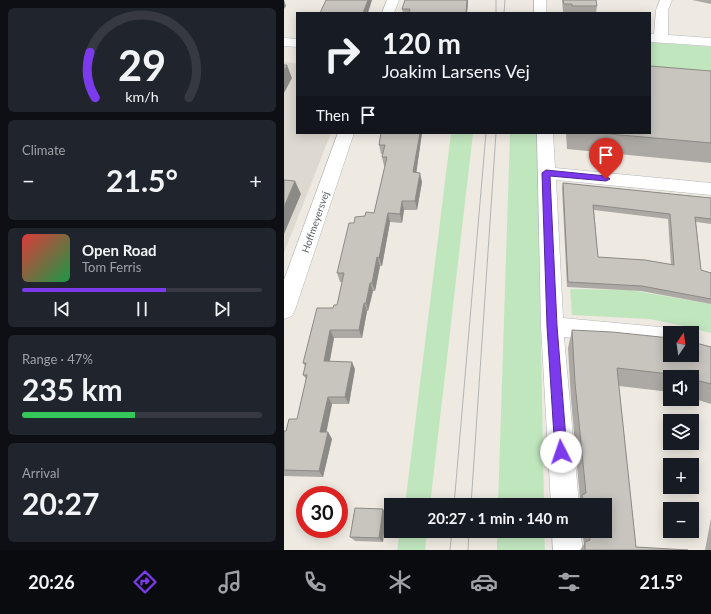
<!DOCTYPE html>
<html lang="en">
<head>
<meta charset="utf-8">
<style>
	body { margin:0; font-family:Lato,sans-serif; background:#20242c; color:#f1f3f6; height:100vh; display:flex; flex-direction:column; font-size:15px; white-space:nowrap }
	* { box-sizing:border-box; margin:0 }
	p { font-size:13px; color:#9ea1a6 }
	.icon { flex:none; width:22px; height:22px; fill:none; stroke:currentColor; stroke-width:2; stroke-linecap:round; stroke-linejoin:round }
	.map { position:relative; flex:1; overflow:hidden }
	.sheet { display:flex; flex-direction:column; gap:8px; padding:8px; background:#0d0f14; width:284px }
	.sheet>* { flex:none }
	.banner { position:absolute; left:12px; top:12px; width:355px; height:122px; border-radius:0px; box-shadow:0 2px 10px #0003; background:#171b24; color:#f1f3f6; overflow:hidden }
	.needle { width:26px; rotate:13deg }
	.controls { position:absolute; left:379px; top:326px; display:grid; gap:8px }
	.controls a { display:grid; place-items:center; width:36px; height:36px; border-radius:0px; background:#171b24; box-shadow:0 2px 10px #0003; font-size:20px }
	.speed { position:absolute; left:12px; top:486px; display:flex; gap:8px; font-size:20px; font-weight:700; text-align:center }
	.speed>* { display:grid; place-content:center; width:52px; height:52px; border-radius:50%; background:#171b24; box-shadow:0 2px 10px #0003; line-height:1 }
	.speed .limit { border:6px solid #d22; background:#fff; color:#111 }
	.pin { position:absolute; display:grid; place-items:center; width:34px; height:34px; color:#fff; margin:-41px -17px; border-radius:50% 50% 50% 0; rotate:-45deg; box-shadow:0 0 4px #0007 }
	.pin .icon { rotate:45deg }
	.me { position:absolute; width:44px; margin:-22px; rotate:356deg; stroke-linejoin:round; filter:drop-shadow(0 0 3px #0008) }
	.turn { display:flex; align-items:center; gap:14px; height:84px; padding:0 20px; font-size:18px }
	.turn .icon { width:52px; height:52px; stroke-width:2.5 }
	.turn b { display:block; font-size:28px; line-height:34px }
	.then { display:flex; align-items:center; height:38px; padding:0 20px; background:#0003; gap:8px; font-size:15px }
	.big { font-size:30px; font-weight:700; line-height:1.1 }
	.sheet .widget { flex:1; display:flex; flex-direction:column; justify-content:center; gap:6px; min-width:0; padding:0 14px; border-radius:6px; background:#20242c }
	.sheet .dial { align-items:center; gap:0 }
	.dial svg { height:104px; overflow:visible; fill:none; stroke:#363941; stroke-width:7; stroke-linecap:round; text-anchor:middle }
	.dial text { fill:#f1f3f6; stroke:none }
	.song { display:flex; align-items:center; gap:12px }
	.cover { width:48px; height:48px; border-radius:6px; background:linear-gradient(135deg,hsl(0 70% 55%),hsl(140 70% 35%)) }
	.played { height:4px; border-radius:2px; background:linear-gradient(90deg,#7c3aed 60%,#363941 60%) }
	.keys { display:flex; justify-content:space-around; direction:ltr }
	.heat { display:flex; justify-content:space-between; align-items:center; font-size:22px; direction:ltr }
	.charge { height:6px; border-radius:3px; background:linear-gradient(90deg,#34c759 47%,#363941 0) }
	.trip { position:absolute; left:100px; top:498px; width:228px; height:40px; border-radius:0px; background:#171b24; box-shadow:0 2px 10px #0003; font-weight:700; line-height:40px; text-align:center }
	.tabs { display:flex; height:64px; justify-content:space-around; align-items:center; background:#090b0e; color:#9ea1a6 }
	.tabs .icon { width:28px; height:28px }
	.tabs .active { color:#7c3aed }
	.tabs b { font-size:18px; color:#f1f3f6 }
	main { display:flex; flex:1; min-height:0 }
	.map>svg:first-child { display:block }
</style>
</head>
<body>
<main>
<section class="sheet">
<div class="widget dial"><svg viewBox="0 0 100 80">
<path d="M14 69A42 42 0 1 1 86 69"/>
<path d="M14 69A42 42 0 0 1 10 34" stroke="#7c3aed"/>
<text x="50" y="56" font-size="32" font-weight="700">29</text>
<text x="50" y="72" font-size="11">km/h</text>
</svg></div>
<div class="widget"><p>Climate</p>
<div class="heat"><a>−</a><b class="big">21.5°</b><a>+</a></div>
</div>
<div class="widget">
<div class="song"><i class="cover"></i><div><b>Open Road</b><p>Tom Ferris</p></div></div>
<div class="played"></div>
<div class="keys"><svg class="icon" aria-label="previous" viewBox="0 0 24 24"><path d="M18 5L8 12l10 7zM5 5v14"/></svg><svg class="icon" aria-label="pause" viewBox="0 0 24 24"><path d="M8 5v14M16 5v14"/></svg><svg class="icon" aria-label="next" viewBox="0 0 24 24"><path d="M6 5l10 7-10 7zM19 5v14"/></svg></div>
</div>
<div class="widget"><p>Range · 47%</p><b class="big">235 km</b><div class="charge"></div></div>
<div class="widget"><p>Arrival</p><b class="big">20:27</b></div>
</section>
<div class="map">
<svg width="427" height="550" viewBox="0 0 427 550">
	<rect width="100%" height="100%" fill="#eeeae2"/>
	<path fill="#ded9d0" d="M0 62 13 63V133H47L0 253Z"/>
	<path fill="#c0e6be" d="M366 42 427 47V75L366 70Z
		M167 133H189L146 505H121Z
		M226 133H253L260 505H214Z
		M286 289 346 290 427 304V333L395 325 365 319 288 315Z
		M116 531H143L141 550H113Z
		M213 531H260L261 550H213Z"/>
	<g fill="none" stroke-linecap="round" stroke-linejoin="round">
		<g stroke="#b3b6ba" stroke-width="1">
			<path id="minor" d="M103 0H115L110 13H98Z
				M250 0H262V13H250Z
				M376 0H388L384 10V35L427 38V46L366 42V34H370L372 10Z
				M0 38 13 39V47L0 46Z
				M54 133H70L11 310 8 316 0 319V280Z
				M253 133H269L271 168 427 183V195L272 180 279 318 386 328 394 331 395 333H386V348L280 337 295 505H267L257 326Z
				M268 531H296L299 550H269Z"/>
		</g>
		<use href="#minor" fill="#fff" fill-rule="evenodd"/>
		<path stroke="#b3b4b4" stroke-width="1" d="M212 0V13
			M220 13 221 0
			M170 505 202 133
			M187 505 212 133
			M166 550 168 531
			M184 550 185 531"/>
	</g>
	<path fill="#aca9a4" fill-rule="evenodd" d="M278 0H312L313 6 312 13H287V12H279Z
		M408 0H427V4Z
		M184 2 183 13H119L118 9Z
		M427 71V163L283 149 282 133H366Z
		M94 133H138L132 172 138 182 133 210H120L118 223 106 222 98 266H96L91 291H89L84 311H83L78 338H50L46 361 71 369 65 404H48L42 432H44L48 439 39 477 0 476V431H2L13 419 22 379 19 375 21 366 19 363 49 308 53 305 58 282H56L53 273 70 223 90 213 101 166H100L98 157 99 154H97L95 145 97 134H94Z
		M279 183 427 198V224L412 222 417 270 427 273V304L357 291 283 287 278 188ZM310 210 384 219 387 265 314 257Z
		M288 330 427 347V404L408 398V377H386V392L335 386 352 547 404 550H296L300 544 298 531H321V505H294L296 499 287 399 284 348Z
		M102 514 99 542 71 541 66 537Z
		M427 518V550H421Z"/>
	<path fill="#8c8a86" d="M0 0 2 6 0 9Z
		M84 0H88L84 13H79Z
		M183 0H184V2L183 13H182Z
		M3 65 8 78 0 93V71Z
		M136 133H138L131 182 129 172Z
		M136 173 138 182 133 210 131 201Z
		M11 181 17 194 0 234V207Z
		M118 201 120 210 118 223 116 214Z
		M104 213 106 222 98 266 95 258Z
		M93 257 96 266 91 291 88 283Z
		M86 283 89 291 84 311 82 303Z
		M80 303 83 311 78 338 75 330Z
		M46 330 50 338 44 369 40 361Z
		M68 362 71 369 65 404 61 397Z
		M44 397 48 404 41 439 36 432Z
		M44 432 48 439 39 477 35 471Z
		M99 509 102 514 99 542 95 538Z"/>
	<path fill="#c8c5bf" stroke="#8c8a86" fill-rule="evenodd" d="M42 0H84L79 13H36Z
		M121 0H183L182 13H125L126 9H118Z
		M279 0H312L313 6H288V4H280Z
		M0 65H3L0 71Z
		M366 66 427 71V143L314 133H366Z
		M97 133H136L129 172 136 173 131 201H118L116 214 104 213 95 258 93 257 88 283H86L82 303H80L75 330H46L40 361 68 362 61 397H44L36 432H44L35 471 0 470V431H2L5 419H13L23 375H19L22 363H19L33 308H49L50 305H53L60 273H53L65 223H70L71 217 81 216 82 212 90 213 103 157H98L101 145H95Z
		M0 180 11 181 0 207Z
		M279 183 427 198V219L411 217 417 270 427 273V299L358 286 284 282ZM309 205 386 214 390 265 361 260 314 257Z
		M288 330 328 332 386 338V355H408V342L427 347V384L408 379V377H402L394 375 333 368 352 547 404 550H301V542L306 540 305 531H321V505H299L298 495 302 493 291 383Z
		M71 508 99 509 95 538 66 537Z"/>
	<path fill="#7c3aed" stroke="#51269a" d="M262 170 322 176 326 179 322 181 266 176 273 326 283 452 281 456 277 458 273 456 271 452 263 326 258 173Z"/>
	<g text-anchor="middle" stroke-width="3" stroke-linejoin="round" paint-order="stroke">
		<g font-size="10" fill="#5b5f63" stroke="#fff">
			<text transform="translate(31 222) rotate(-71)" y="4">Hoffmeyersvej</text>
		</g>
	</g>
</svg>
<div class="controls">
<a><svg class="needle" viewBox="-14 -14 28 28"><path d="M0-13l5 13h-10z" fill="#e53935"/><path d="M0 13l5-13h-10z" fill="#9ea1a6"/></svg></a>
<a><svg class="icon" aria-label="sound" viewBox="0 0 24 24"><path d="M4 9h4l5-4v14l-5-4H4zM17 9q2 3 0 6"/></svg></a>
<a><svg class="icon" aria-label="layers" viewBox="0 0 24 24"><path d="M12 4l9 5-9 5-9-5zM3 14l9 5 9-5"/></svg></a>
<a>+</a>
<a>−</a>
</div>
<div class="speed"><div class="limit">30</div></div>
<div class="pin" style="left:322px;top:179px;background:#d93025"><svg class="icon" aria-label="arrive" viewBox="0 0 24 24"><path d="M6 21V4h12l-3 4 3 4H6"/></svg></div>
<svg class="me" style="left:277px;top:452px" viewBox="-20 -20 40 40"><circle r="19" fill="#fff"/><path d="M0-13L10 11 0 6-10 11z" fill="#7c3aed"/></svg>
<div class="trip">20:27 · 1 min · 140 m</div>
<div class="banner">
<div class="turn"><svg class="icon" aria-label="right" viewBox="0 0 24 24"><path d="M7 20v-9h11M14 6l5 5-5 5"/></svg><div><b>120 m</b>Joakim Larsens Vej</div></div>
<div class="then">Then<svg class="icon" aria-label="arrive" viewBox="0 0 24 24"><path d="M6 21V4h12l-3 4 3 4H6"/></svg></div>
</div>
</div>
</main>
<nav class="tabs">
<b>20:26</b>
<svg class="icon active" aria-label="directions" viewBox="0 0 24 24"><path d="M12 3l9 9-9 9-9-9zM9 14v-3h6M13 9l2 2-2 2"/></svg>
<svg class="icon" aria-label="music" viewBox="0 0 24 24"><path d="M9 18V5l10-2v13"/><circle cx="6" cy="18" r="3"/><circle cx="16" cy="16" r="3"/></svg>
<svg class="icon" aria-label="phone" viewBox="0 0 24 24"><path d="M5 4h4l2 5-3 2q2 4 5 5l2-3 5 2v4C11 20 4 13 5 4z"/></svg>
<svg class="icon" aria-label="climate" viewBox="0 0 24 24"><path d="M12 3v18M4 7l16 10M4 17L20 7"/></svg>
<svg class="icon" aria-label="car" viewBox="0 0 24 24"><path d="M5 17H2v-5l4-1 3-4h7l3 4 3 1v5h-3M9 17h6M6 11h13"/><circle cx="7" cy="17" r="2"/><circle cx="17" cy="17" r="2"/></svg>
<svg class="icon" aria-label="filters" viewBox="0 0 24 24"><path d="M4 7h16M4 17h16"/><circle cx="9" cy="7" r="2"/><circle cx="15" cy="17" r="2"/></svg>
<b>21.5°</b>
</nav>
</body>
</html>
